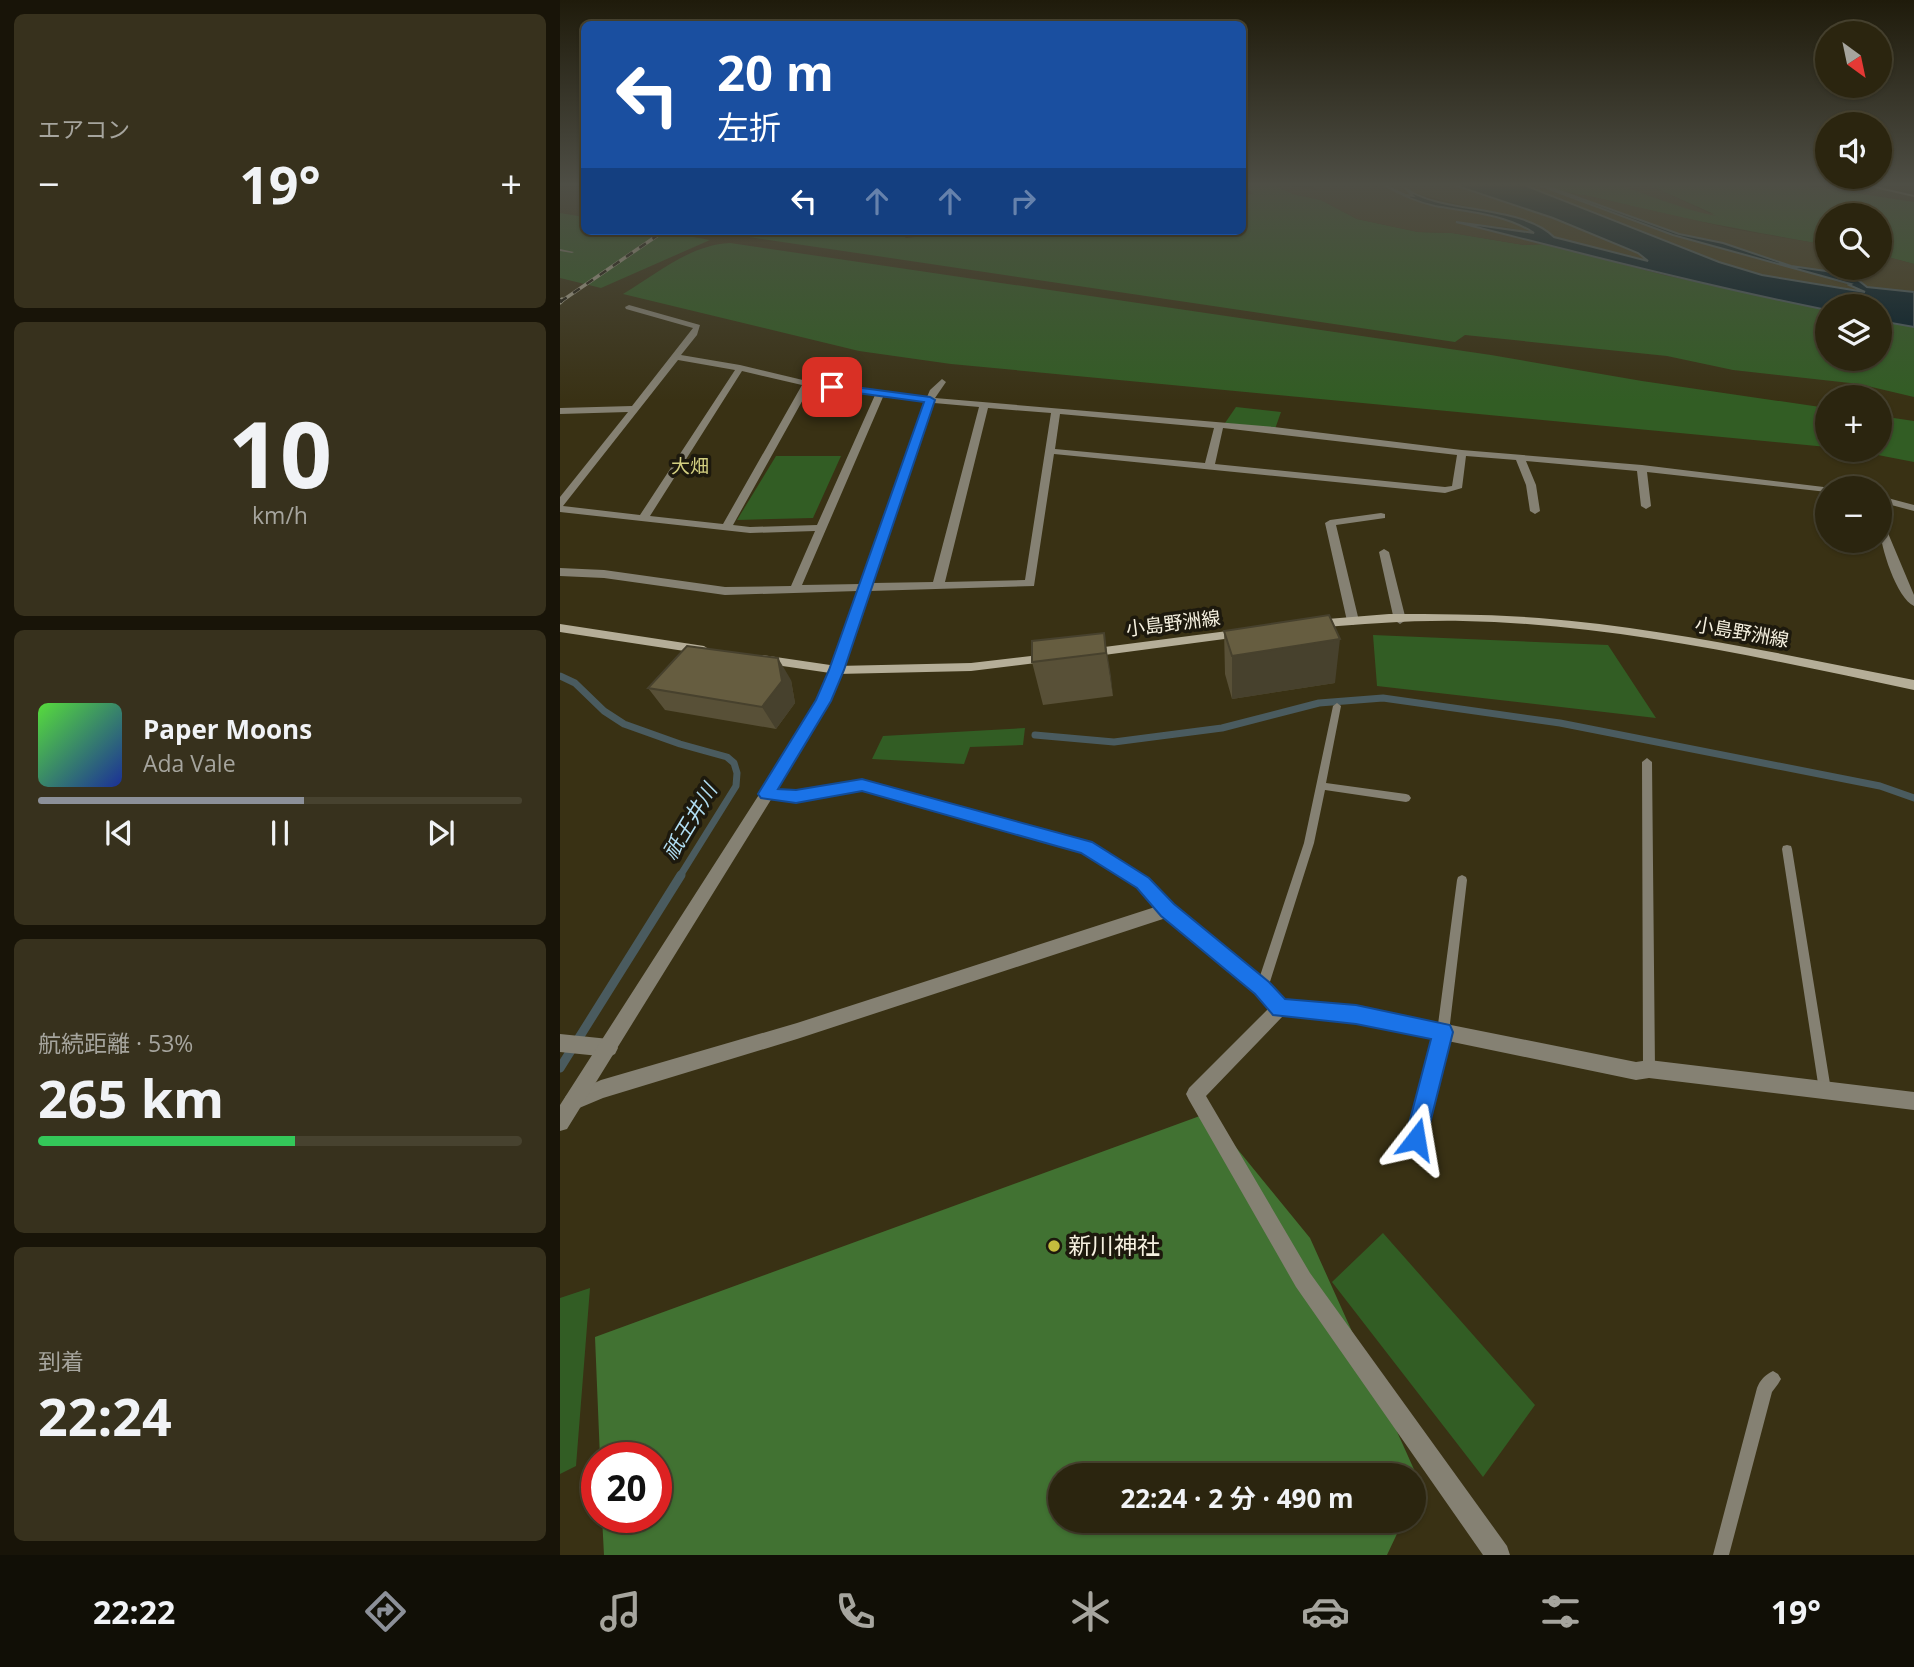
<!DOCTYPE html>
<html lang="ja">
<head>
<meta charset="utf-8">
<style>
	body { margin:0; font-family:"Open Sans","Noto Sans JP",sans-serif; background:#37311d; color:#f1f3f6; height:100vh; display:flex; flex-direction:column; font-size:26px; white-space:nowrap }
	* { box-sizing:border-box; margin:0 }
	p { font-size:23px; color:#a6a59e }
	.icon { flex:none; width:38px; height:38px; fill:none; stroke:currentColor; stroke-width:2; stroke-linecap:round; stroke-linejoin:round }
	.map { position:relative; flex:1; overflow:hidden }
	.side { display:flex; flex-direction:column; gap:14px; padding:14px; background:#181408; width:560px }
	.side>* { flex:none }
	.guide { position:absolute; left:21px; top:21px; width:665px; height:214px; border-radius:10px; box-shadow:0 2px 5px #0004,0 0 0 2px #47422f; background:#1a4fa0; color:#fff; overflow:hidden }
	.needle { width:46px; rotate:147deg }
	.controls { position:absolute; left:1255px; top:21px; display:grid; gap:14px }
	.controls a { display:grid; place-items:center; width:77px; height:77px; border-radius:50%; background:#2b250f; box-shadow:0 2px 5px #0004,0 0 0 2px #47422f; font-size:35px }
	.speed { position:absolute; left:21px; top:1442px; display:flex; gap:14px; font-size:35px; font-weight:700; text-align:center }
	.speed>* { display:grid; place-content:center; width:91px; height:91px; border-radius:50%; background:#2b250f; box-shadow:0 2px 5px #0004,0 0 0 2px #47422f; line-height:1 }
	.speed .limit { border:10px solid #d22; background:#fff; color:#111 }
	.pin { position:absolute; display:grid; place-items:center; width:60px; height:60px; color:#fff; margin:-30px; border-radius:14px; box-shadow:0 4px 10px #0006 }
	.me { position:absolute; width:77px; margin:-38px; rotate:14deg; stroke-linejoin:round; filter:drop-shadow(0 0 5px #0008) }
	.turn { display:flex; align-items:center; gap:24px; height:147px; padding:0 21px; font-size:32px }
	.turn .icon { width:91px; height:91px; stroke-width:2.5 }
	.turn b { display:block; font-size:49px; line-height:60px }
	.lanes { display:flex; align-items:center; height:66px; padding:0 21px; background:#0003; justify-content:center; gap:35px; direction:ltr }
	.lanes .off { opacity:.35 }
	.big { font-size:52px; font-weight:700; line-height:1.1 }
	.side .tile { flex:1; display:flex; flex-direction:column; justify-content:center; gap:10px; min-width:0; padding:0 24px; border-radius:10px; background:#37311d }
	.side .dial { align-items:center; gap:0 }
	.dial b { font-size:91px; line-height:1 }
	.song { display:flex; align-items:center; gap:21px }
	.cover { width:84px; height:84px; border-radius:10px; background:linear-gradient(135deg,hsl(110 70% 55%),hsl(230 70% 35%)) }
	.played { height:7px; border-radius:4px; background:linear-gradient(90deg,#8c9099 55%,#47422f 55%) }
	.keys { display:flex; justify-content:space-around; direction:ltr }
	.heat { display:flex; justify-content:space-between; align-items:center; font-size:38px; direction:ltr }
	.charge { height:10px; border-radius:5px; background:linear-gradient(90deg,#34c759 53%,#47422f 0) }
	.trip { position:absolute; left:488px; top:1463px; width:378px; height:70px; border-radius:35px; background:#2b250f; box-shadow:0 2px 5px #0004,0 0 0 2px #47422f; font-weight:700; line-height:70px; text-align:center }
	.dock { display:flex; height:112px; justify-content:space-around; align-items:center; background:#110f06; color:#a6a59e }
	.dock .icon { width:49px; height:49px }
	.dock .selected { color:#8c9099 }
	.dock b { font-size:32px; color:#f1f3f6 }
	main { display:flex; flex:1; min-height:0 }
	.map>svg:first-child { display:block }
</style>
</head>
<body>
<main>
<section class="side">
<div class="tile"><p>エアコン</p>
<div class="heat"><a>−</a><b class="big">19°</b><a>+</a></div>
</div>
<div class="tile dial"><b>10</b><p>km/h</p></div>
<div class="tile">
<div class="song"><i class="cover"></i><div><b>Paper Moons</b><p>Ada Vale</p></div></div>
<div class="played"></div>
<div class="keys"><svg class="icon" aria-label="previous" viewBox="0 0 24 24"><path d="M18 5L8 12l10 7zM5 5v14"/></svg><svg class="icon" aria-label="pause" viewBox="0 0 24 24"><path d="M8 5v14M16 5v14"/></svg><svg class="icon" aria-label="next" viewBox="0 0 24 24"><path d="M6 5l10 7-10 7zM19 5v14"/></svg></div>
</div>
<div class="tile"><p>航続距離 · 53%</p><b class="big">265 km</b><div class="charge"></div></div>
<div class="tile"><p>到着</p><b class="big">22:24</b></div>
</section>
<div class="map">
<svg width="1354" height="1555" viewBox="0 0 1354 1555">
	<rect width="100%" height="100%" fill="#393114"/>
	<path fill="#325d24" d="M684 183H710L733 194 761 200 797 219 858 232 892 233 964 245 985 244 1104 275 1267 310V359H1320V321L1354 327V397L1299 384 1173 370 1107 356 905 335 895 342 149 231H337L346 238 364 236 374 231H682L683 195 693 194Z
		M978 183C1002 183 1031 179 1055 184 1090 192 1117 208 1154 214L1084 183H1229L1354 202V264L1320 255V215H1267V245C1194 232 1122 219 1051 201 1026 195 1002 193 978 183Z
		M0 213 24 217V231H100L150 240 41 288 0 278Z
		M170 243 931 355 1082 381 1267 408V447L391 364 299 351 63 294C97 274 129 245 170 243Z
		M676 407 721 412 715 429 665 423Z
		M1320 416 1354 421V462L1292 450H1320Z
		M216 456H281L253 518 177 520Z
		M813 635 1048 645 1096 718 817 686Z
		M465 728 463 745 410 747 404 764 312 759 323 736Z
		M823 1233 975 1405 923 1477 772 1282Z
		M30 1288 16 1466 0 1474V1298Z"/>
	<path fill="#417232" d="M648 1113 750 1238 861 1485 854 1499V1475H500V1521H843L827 1555H44L42 1517H96V1458H40L35 1337Z"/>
	<path fill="#453d1d" d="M710 183 758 190 747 183H888L993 218 1078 253 1089 262 993 237 986 229 967 222 851 192 873 205 931 216 958 223 977 234 946 227 905 224 985 244 964 245 892 233 858 232 797 219 761 200 733 194Z
		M959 183C985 183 1029 205 1056 214 1134 239 1212 263 1293 284L1306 293 1202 275 1159 262Z
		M1051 183H1084L1156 216C1119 209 1087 193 1051 183Z
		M1001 192 1029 196 1173 229 1267 245V268H1320V255L1354 264V292L1307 287 1298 280 1266 271 1231 266 1163 243 1119 234Z"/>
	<path fill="#001b28" stroke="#4a5b5f" stroke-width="2" d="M820 183 845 195 853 196 845 188C880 214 961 204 994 237L1088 261 1078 253 993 218 888 183H959L1159 262 1202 275 1305 292 1289 285 1291 284 1113 235 973 183H978L1119 234 1163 243 1231 266 1266 271 1298 280 1307 287 1354 292V327L1320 321V306H1267V310C1142 285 1020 253 896 222L974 233C945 214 909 212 875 206 856 202 837 193 820 183Z"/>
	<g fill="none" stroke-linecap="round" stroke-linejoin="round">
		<path stroke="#4a5b5f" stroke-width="7" d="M0 676 15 683 44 711 64 724 120 744 167 757 174 763 177 773 176 786 120 876
			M475 735 554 742 662 728 759 703 823 698 1000 723 1320 786 1354 798"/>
		<path stroke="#4a5b5f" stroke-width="9" d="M0 1068 121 875"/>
		<path fill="#858173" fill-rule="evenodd" d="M1292 183H1302L1354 195V197Z
			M0 249 14 252 12 253 0 251Z
			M777 703 781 706 766 783 846 794 849 795 851 798 849 801 846 802 765 790 754 843 708 988 706 992 702 993 698 992 696 988 744 843 773 706Z
			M1087 758 1092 762 1095 1069 1093 1073 1089 1075 1085 1073 1083 1069 1082 762Z
			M1227 845 1231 846 1232 849 1271 1090 1269 1094 1265 1096 1261 1094 1259 1090 1222 849 1223 846Z
			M902 875 906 877 907 880 889 1032 862 1139 861 1144 856 1145 851 1144 850 1139 877 1032 897 880 898 877Z
			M1213 1371 1218 1374 1221 1379 1218 1384 1212 1392 1169 1555H1153L1197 1388C1200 1380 1205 1375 1213 1371Z"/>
		<path fill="#858173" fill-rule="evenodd" d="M69 305 140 325 137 335 121 355 180 365 247 381 367 397 370 390 382 379 386 382 375 398 714 427 902 450 1082 465 1272 488H1267V492L1087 472 1091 506 1086 509 1081 506 1077 471 966 461 976 485 980 511 975 514 970 511 966 485 956 460 906 456 902 488 885 493 494 454 474 586 310 591 283 670 277 674 271 670 298 591 165 595 44 578 0 576V568L44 570 165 587 231 586 255 531 190 533 0 512V497L68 412 0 414V408L72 406 133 328 66 309 65 307ZM118 360 175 370 80 515 3 506ZM182 371 242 385 163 524 90 516ZM250 387 315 395 257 525 190 527 173 525ZM323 397 365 402 301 584 242 585ZM374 403 419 407 373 582 313 583ZM428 408 491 413 465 580 385 582ZM500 414 654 428 645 463 495 449ZM663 428 897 455 892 486 885 487 655 464Z
			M1320 496 1354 505V511L1320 502Z
			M821 513 825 514V518L776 525 799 621 793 625 787 621 765 523 770 520Z
			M1320 523 1325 526 1354 595V606C1336 598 1318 541 1320 523Z
			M824 549 829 552 846 620 840 624 834 620 819 552Z
			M302 779 531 843 588 878 614 905 708 982 724 1000 796 1006 1076 1062 1089 1060 1354 1092V1110L1089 1078 1076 1080 796 1022 723 1016 646 1096 750 1273 947 1546 950 1555H923L736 1287 629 1100 626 1094 629 1088 709 1008 696 994 606 918 237 1039 43 1098 12 1111 6 1108 3 1102 6 1096 41 1080 237 1023 595 907 578 888 522 852 302 791 236 803 202 798 200 794 202 790 207 788 236 791Z
			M0 1034 49 1039 55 1042 58 1048 55 1054 49 1057 0 1052Z"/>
		<path fill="#858173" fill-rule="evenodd" d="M277 666 283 670 269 701 212 798 7 1129 0 1131V1105L202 790 257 700 273 667Z"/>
		<path fill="#b5ae98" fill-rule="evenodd" d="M829 614C879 614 929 614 979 618 1105 628 1230 656 1354 680V690C1206 659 1055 624 903 621 854 620 805 624 755 628L749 624 755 620Z
			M0 624 144 646 150 650 144 654 0 632Z
			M683 629 689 633 687 636 529 657 523 653 529 649Z
			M488 654 492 655 494 658 492 661 411 671 277 674 202 663 196 659 202 655 277 666 411 663Z"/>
		<g stroke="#b1ab96" stroke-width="3.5">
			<path id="rail-far1" d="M0 302 104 231"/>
		</g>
		<g stroke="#b1ab96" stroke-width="5">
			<path id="rail" d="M0 302 2 300"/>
		</g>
		<use href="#rail-far1" stroke="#1d190d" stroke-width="2.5" stroke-dasharray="8" stroke-linecap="butt"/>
		<use href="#rail" stroke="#1d190d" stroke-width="3.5" stroke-dasharray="10" stroke-linecap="butt"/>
	</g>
	<path fill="#585037" d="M664 631 775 683 672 699 665 674Z
		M544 633 553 696 483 705 472 662Z
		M231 680 235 703 216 729 105 710 88 688Z"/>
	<path fill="#47412d" d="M544 633 551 676 553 696 546 653Z
		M780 639 775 683 672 699V656Z
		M218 658 231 680 235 703 216 729 202 707Z"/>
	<path fill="#665d40" stroke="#47412d" stroke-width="2" d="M769 615 780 639 672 656 664 631Z
		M544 633 546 653 472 662V641Z
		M127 646 218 658 222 681 202 707 88 688Z"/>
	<linearGradient id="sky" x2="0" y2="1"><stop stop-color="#1f1b0b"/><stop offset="0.46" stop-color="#4e4e45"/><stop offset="1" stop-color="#4e4e45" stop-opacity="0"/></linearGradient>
	<rect width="1354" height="401" fill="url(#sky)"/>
	<path fill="#1a73e8" stroke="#114b97" stroke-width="2" d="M272 384 370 397 375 400 284 670 271 701 218 789 236 790 302 779 532 842 589 878 614 904 709 982 725 999 796 1005 890 1025 893 1032 864 1147 856 1150 849 1147 845 1139 871 1039 796 1024 713 1015 695 994 601 916 577 888 521 853 302 791 236 803 201 798 198 794 201 789 256 700 269 670 364 402 268 389 267 387Z"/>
	<circle fill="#c5bc3d" stroke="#1d190d" stroke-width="2.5" cx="494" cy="1246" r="7"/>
	<g text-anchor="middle" stroke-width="7" stroke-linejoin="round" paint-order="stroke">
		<g font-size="19" fill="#d3cf80" stroke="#1d190d">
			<text x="130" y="473">大畑</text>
		</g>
		<g font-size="19" fill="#f6f1e0" stroke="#1d190d">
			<text transform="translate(613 623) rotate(-7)" y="7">小島野洲線</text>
			<text transform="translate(1182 632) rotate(10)" y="7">小島野洲線</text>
		</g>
		<g font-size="21" font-style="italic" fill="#b1def3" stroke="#1d190d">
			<text transform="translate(130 822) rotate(-59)" y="7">祇王井川</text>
		</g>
		<g font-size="23" fill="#f6f1e0" stroke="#1d190d" text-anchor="start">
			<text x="508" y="1254">新川神社</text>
		</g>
	</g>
</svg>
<div class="controls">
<a><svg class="needle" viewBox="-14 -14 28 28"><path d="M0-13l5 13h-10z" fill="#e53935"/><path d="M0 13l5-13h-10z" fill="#a6a59e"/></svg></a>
<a><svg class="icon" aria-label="sound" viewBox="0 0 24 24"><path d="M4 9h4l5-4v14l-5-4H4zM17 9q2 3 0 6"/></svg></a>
<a><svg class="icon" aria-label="search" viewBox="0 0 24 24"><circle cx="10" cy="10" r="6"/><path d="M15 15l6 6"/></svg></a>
<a><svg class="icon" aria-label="layers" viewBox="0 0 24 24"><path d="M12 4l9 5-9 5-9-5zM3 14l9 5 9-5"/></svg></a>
<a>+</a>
<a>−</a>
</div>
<div class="speed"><div class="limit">20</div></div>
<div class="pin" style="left:272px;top:387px;background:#d93025"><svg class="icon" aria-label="arrive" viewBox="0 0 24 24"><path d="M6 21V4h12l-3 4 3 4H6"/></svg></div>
<svg class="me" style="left:856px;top:1139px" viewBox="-20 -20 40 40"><path d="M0-17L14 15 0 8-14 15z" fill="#1a73e8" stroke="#fff" stroke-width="4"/></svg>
<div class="trip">22:24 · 2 分 · 490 m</div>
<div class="guide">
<div class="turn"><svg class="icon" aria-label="left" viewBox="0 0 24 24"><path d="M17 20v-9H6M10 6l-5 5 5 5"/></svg><div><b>20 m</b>左折</div></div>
<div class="lanes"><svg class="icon" aria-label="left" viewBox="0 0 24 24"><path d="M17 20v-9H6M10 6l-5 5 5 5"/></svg><svg class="icon off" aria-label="ahead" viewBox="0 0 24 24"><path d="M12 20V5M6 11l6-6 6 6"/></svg><svg class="icon off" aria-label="ahead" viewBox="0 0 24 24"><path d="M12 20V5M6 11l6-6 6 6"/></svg><svg class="icon off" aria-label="right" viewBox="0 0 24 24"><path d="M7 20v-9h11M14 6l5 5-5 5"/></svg></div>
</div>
</div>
</main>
<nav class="dock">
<b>22:22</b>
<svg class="icon selected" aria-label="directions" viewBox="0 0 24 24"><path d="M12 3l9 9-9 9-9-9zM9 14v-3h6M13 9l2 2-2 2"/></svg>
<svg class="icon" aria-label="music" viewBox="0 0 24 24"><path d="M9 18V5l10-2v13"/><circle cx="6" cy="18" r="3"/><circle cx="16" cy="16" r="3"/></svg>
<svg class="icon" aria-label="phone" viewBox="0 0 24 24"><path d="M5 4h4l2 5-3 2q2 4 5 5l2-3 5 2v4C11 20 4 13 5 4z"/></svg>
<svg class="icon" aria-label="climate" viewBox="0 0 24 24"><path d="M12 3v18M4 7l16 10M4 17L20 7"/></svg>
<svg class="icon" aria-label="car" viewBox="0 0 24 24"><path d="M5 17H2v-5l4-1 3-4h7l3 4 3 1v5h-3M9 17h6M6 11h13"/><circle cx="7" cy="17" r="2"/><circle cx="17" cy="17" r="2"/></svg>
<svg class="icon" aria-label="filters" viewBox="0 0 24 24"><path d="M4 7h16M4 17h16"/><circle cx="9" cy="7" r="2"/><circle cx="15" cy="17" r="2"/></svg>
<b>19°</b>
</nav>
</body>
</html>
